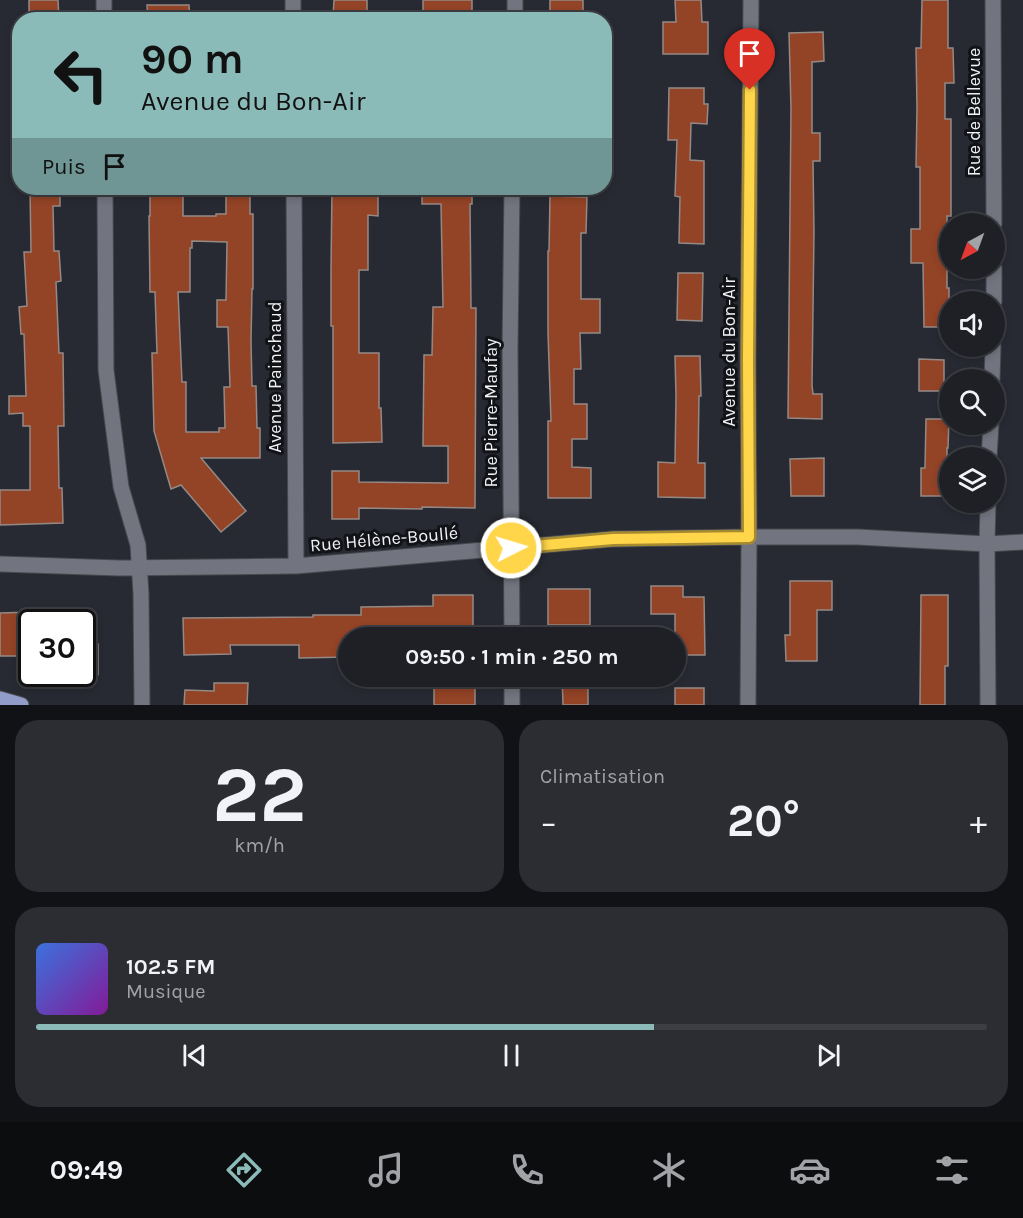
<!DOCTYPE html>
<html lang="fr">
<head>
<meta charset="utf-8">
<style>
	body { margin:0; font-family:Karla,sans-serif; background:#2b2d32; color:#f1f3f6; height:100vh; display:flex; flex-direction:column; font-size:22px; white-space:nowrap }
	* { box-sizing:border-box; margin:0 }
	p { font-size:20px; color:#a1a3a7 }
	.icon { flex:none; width:33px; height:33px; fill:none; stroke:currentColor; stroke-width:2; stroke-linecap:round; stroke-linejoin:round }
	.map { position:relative; height:705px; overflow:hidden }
	.panel { display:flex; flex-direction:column; gap:15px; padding:15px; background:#101215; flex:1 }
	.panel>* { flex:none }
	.guide { position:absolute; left:12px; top:12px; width:600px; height:183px; border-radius:24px; box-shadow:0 3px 9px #0003,0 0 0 2px #3c3e43; background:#8bbbb9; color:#111; overflow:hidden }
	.needle { width:39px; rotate:221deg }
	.fabs { position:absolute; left:939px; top:213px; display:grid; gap:12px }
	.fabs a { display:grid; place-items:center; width:66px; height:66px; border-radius:50%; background:#1e2026; box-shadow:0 3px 9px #0003,0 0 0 2px #3c3e43; font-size:30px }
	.speed { position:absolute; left:18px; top:609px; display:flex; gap:12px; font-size:30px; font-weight:700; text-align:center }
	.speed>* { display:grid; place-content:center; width:78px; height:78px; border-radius:50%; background:#1e2026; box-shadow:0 3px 9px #0003,0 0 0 2px #3c3e43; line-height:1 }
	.speed .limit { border:3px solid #111; border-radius:9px; background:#fff; color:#111 }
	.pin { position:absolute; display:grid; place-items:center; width:51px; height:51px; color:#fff; margin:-62px -26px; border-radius:50% 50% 50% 0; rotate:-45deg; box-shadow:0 0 6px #0007 }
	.pin .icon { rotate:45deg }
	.me { position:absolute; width:66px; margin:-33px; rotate:85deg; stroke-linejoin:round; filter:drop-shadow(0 0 4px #0008) }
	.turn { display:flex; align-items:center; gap:21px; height:126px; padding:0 30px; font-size:27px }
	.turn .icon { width:78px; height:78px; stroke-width:2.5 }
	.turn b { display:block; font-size:42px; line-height:51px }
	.then { display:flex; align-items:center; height:57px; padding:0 30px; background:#0003; gap:12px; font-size:22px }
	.big { font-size:45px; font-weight:700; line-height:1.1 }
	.panel .tile { flex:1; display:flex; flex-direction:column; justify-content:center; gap:9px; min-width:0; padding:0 21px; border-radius:24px; background:#2b2d32 }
	.panel .dial { align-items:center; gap:0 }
	.dial b { font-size:78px; line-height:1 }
	.song { display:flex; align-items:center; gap:18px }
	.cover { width:72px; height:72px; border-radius:9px; background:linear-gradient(135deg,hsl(220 70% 55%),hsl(290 70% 35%)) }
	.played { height:6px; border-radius:3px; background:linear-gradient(90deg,#8bbbb9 65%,#3c3e43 65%) }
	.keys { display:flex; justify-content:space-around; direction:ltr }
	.heat { display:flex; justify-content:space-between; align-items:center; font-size:33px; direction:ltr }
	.panel .tiles { flex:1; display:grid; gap:15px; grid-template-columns:1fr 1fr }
	.tile:last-child { grid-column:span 2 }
	.trip { position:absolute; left:338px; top:627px; width:348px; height:60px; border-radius:30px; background:#1e2026; box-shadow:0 3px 9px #0003,0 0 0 2px #3c3e43; font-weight:700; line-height:60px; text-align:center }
	.dock { display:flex; height:96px; justify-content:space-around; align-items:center; background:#0c0d0f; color:#a1a3a7 }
	.dock .icon { width:42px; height:42px }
	.dock .current { color:#8bbbb9 }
	.dock b { font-size:27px; color:#f1f3f6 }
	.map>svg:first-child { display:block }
</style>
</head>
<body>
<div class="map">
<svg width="1023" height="705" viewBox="0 0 1023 705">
	<rect width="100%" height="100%" fill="#282a33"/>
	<path fill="#934326" stroke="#958985" stroke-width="1.5" fill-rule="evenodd" d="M29 0H58L59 20H29Z
		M334 0H367V18L333 17Z
		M423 0H472V20H423Z
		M550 0H583V20H550Z
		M675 0H701L702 22H708V54H663V22H676Z
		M922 0H948V48H953L954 83H945V119H951V216H947V288H949V327H924L923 263H911V229H920V167H916L917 108 916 48H921Z
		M147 5H189L190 20H148Z
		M823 32 824 61 812 62V133H820V161H813L814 232 812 385 813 394H822V419L788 418 791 109 789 33Z
		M669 88H704V104H708L707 124 691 123 690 160 704 161V244L679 243 680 197 675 196 677 140H668Z
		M30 188H60V206H53L54 251H59L61 281 56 282 59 353H63L64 426H58L59 488H62L63 523 0 525V490H30V426H23V413L9 414V396H26L24 334H21L19 307 27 306 24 252H31Z
		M150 188H183V216H216V214H226V188H250V214H253V289H252L251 341 252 386H256L257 428H260V458H201L246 511 221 532 181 485 171 489 154 431 152 353H157L155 292H150L149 216H150ZM192 241 227 242 226 300H217V327H228L230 387H224L225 428H219V432H186V382H182L178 292H190V248H192Z
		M332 188H378V216L368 215V270H359V353H379V408H381L382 442 333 443V326H331V270Z
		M422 188H472V204H470L471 308H476L475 508 422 507V509L359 508V519H332V471H359V482L448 483V446H423L424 355H432L433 307H443L441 204H422Z
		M550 196 587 197 586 233H581V299H600V333H580L581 369H574V404H587V439H572V467L591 468V498H548V421H551L548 333V251H549Z
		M678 273H703L702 321 677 320Z
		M675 356H700L701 396H699L698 463H705V498L658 497V462L675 463 676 396Z
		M919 359 944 360V391H919Z
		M926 419H949L948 448H947V496H921V468H925Z
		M824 458V496H791L790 459Z
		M790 581H832V610H817V661H786L785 635H790Z
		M651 586H683V597H704L705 655H675V614H651Z
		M548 589H590V625H548Z
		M433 595H473V638H348V657L299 658V645H230L231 654 184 655 183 618 313 617V615H361V607L433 606Z
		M921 595H948V666H945V705H920Z
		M32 612V666L17 667V656H0V613Z
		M82 644H98V675L82 688Z
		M434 676H475V705H434Z
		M562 676H588V705H563Z
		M214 683H248L247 705H184L185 690 214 691Z
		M675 688H704V705H675Z"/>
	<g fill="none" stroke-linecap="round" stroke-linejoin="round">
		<g stroke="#47494f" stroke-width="17">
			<path id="minor" d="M104 0V20
				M293 0V20
				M993 0 994 224
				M515 20V0
				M105 188 106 370 121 487 138 545 141 594 142 705
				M294 188 296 566
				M994 268V302
				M992 380 993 346
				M989 458 991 424
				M988 502 987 544 988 705
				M0 564 119 568 296 566 613 539 749 537H858L987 544 1023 542
				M512 638 510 350 512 188
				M512 676V705
				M748 705 749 537 748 361 751 0"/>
		</g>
		<g stroke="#47494f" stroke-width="17">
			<path id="major" d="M0 699 21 705"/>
		</g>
		<use href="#minor" stroke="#72757f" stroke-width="15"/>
		<use href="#major" stroke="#919dc8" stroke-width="15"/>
	</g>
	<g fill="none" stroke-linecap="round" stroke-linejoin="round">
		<g stroke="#a68a30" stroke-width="15">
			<path id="route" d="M511 548 613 539 749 537 748 361 750 90"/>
		</g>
		<use href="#route" stroke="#ffd54a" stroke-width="10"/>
	</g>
	<g text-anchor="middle" stroke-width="6" stroke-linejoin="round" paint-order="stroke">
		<g font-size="18" fill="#f1f2f8" stroke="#121317">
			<text transform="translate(974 112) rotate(-90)" y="6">Rue de Bellevue</text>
			<text transform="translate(729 352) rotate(-90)" y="6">Avenue du Bon-Air</text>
			<text transform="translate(275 377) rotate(-90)" y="6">Avenue Painchaud</text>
			<text transform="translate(491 413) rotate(-90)" y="6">Rue Pierre-Maufay</text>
			<text transform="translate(384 539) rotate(-5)" y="6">Rue Hélène-Boullé</text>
		</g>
	</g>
</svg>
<div class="fabs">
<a><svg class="needle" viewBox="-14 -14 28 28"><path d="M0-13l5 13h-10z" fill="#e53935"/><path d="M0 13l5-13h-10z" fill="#a1a3a7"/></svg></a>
<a><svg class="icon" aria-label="sound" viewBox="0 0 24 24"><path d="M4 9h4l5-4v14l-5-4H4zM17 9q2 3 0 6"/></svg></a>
<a><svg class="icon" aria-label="search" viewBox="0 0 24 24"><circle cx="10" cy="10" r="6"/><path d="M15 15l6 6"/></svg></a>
<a><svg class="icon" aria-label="layers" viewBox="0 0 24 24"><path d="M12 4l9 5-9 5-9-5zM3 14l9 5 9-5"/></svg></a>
</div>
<div class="speed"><div class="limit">30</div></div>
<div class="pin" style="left:750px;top:90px;background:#d93025"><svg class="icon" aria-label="arrive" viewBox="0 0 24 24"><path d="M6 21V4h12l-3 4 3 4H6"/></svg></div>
<svg class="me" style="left:511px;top:548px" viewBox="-20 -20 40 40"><circle r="17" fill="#ffd54a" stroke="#fff" stroke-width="3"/><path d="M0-11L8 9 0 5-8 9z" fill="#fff"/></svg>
<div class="trip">09:50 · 1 min · 250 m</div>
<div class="guide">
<div class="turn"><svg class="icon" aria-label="left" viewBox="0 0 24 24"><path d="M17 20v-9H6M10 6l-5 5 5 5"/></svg><div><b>90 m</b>Avenue du Bon-Air</div></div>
<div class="then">Puis<svg class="icon" aria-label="arrive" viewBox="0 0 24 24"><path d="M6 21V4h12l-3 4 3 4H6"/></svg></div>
</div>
</div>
<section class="panel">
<div class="tiles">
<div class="tile dial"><b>22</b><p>km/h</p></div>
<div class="tile"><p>Climatisation</p>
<div class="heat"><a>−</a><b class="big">20°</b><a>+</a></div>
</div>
<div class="tile">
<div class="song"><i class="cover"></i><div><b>102.5 FM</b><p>Musique</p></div></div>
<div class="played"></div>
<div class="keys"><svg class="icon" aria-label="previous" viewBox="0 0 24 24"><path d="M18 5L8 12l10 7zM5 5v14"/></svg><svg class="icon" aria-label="pause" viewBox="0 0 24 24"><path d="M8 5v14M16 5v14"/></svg><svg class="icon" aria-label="next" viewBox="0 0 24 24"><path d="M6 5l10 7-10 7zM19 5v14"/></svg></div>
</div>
</div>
</section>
<nav class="dock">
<b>09:49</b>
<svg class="icon current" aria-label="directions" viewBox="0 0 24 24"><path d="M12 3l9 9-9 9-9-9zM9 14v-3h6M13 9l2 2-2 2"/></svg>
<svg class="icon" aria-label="music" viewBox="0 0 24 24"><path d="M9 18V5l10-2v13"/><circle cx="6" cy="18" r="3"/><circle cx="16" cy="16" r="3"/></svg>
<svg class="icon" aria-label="phone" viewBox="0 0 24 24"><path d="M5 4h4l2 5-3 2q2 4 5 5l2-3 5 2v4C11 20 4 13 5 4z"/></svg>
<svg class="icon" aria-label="climate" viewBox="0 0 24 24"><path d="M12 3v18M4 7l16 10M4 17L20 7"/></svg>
<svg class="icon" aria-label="car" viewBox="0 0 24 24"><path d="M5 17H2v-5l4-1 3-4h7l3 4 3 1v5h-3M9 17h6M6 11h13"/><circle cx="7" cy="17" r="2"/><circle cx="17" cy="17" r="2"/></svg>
<svg class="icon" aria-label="filters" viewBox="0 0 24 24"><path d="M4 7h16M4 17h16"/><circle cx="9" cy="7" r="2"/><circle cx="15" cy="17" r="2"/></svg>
</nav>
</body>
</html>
